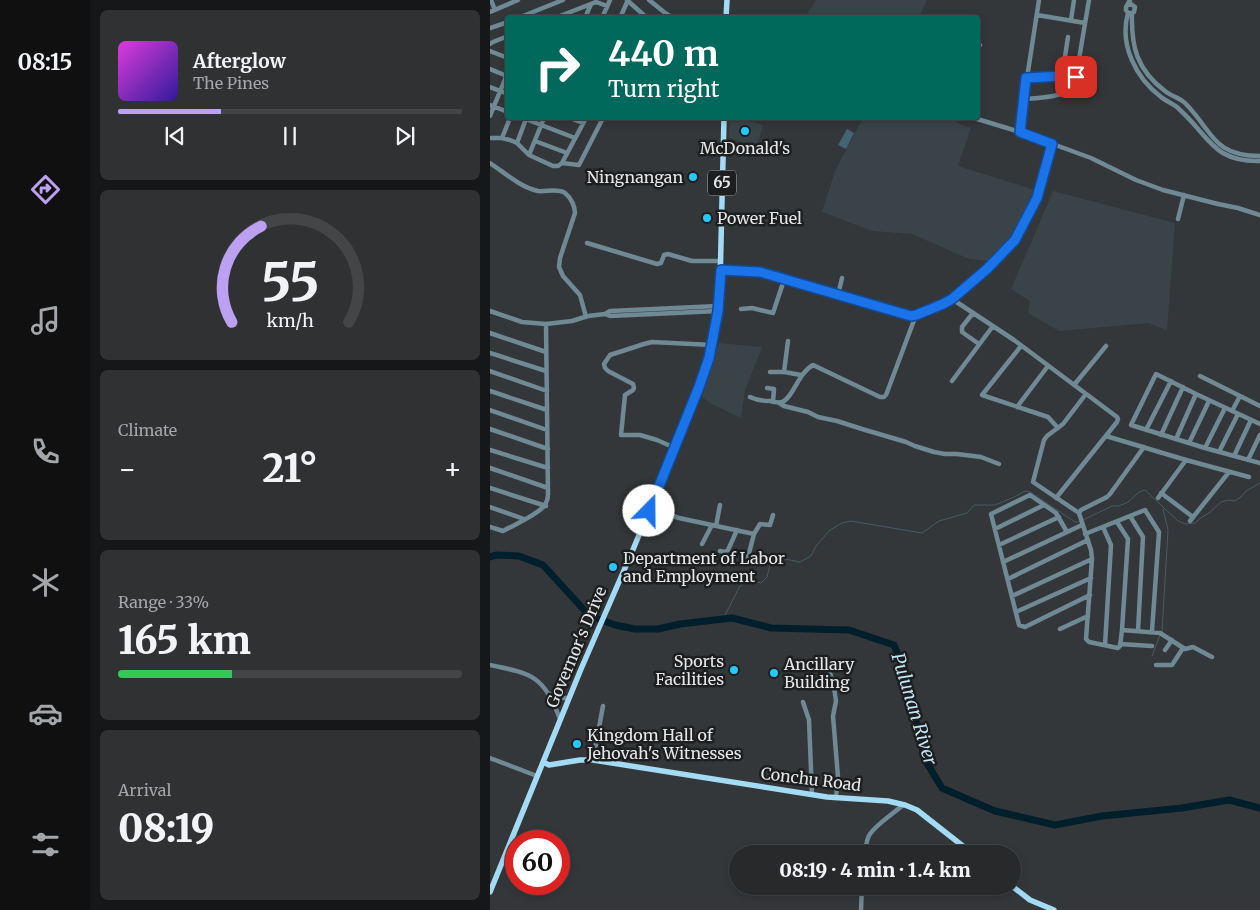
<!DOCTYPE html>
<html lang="en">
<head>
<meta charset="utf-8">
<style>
	body { margin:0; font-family:Merriweather,serif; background:#2f3133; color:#f1f3f6; height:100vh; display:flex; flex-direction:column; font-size:19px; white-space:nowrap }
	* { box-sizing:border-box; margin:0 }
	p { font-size:16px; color:#a4a6a9 }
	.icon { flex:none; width:28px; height:28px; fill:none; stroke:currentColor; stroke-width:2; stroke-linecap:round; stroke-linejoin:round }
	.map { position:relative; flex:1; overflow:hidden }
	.sheet { display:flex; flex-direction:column; gap:10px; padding:10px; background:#151718; width:400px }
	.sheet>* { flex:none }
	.guide { position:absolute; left:15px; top:15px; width:475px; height:105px; border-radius:5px; box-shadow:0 2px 8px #0003,0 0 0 1px #434547; background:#00695c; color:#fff; overflow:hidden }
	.speed { position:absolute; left:15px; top:830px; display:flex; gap:10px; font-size:25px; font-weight:700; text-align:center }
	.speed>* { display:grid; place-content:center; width:65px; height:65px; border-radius:50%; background:#27292b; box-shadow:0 2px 8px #0003,0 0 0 1px #434547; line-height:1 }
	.speed .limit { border:8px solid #d22; background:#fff; color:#111 }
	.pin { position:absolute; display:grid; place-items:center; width:42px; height:42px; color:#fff; margin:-21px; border-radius:10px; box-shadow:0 2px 8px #0006 }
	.me { position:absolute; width:55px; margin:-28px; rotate:22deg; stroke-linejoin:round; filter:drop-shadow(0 0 4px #0008) }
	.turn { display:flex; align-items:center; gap:18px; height:105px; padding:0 20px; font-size:22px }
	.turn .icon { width:65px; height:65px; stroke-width:2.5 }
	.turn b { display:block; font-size:35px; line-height:42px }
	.big { font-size:38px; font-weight:800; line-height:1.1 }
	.sheet .widget { flex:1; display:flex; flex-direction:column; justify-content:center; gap:8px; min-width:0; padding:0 18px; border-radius:8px; background:#2f3133 }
	.sheet .dial { align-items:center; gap:0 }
	.dial svg { height:130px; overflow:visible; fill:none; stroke:#434547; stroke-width:7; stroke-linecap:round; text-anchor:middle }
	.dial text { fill:#f1f3f6; stroke:none }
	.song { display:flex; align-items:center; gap:15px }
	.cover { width:60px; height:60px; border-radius:8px; background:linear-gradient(135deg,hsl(300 70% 55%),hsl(250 70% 35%)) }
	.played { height:5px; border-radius:2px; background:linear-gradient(90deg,#bca0f2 30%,#434547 30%) }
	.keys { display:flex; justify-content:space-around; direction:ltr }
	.heat { display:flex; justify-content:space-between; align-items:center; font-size:28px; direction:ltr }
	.charge { height:8px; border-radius:4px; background:linear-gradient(90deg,#34c759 33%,#434547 0) }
	.trip { position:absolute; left:239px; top:845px; width:292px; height:50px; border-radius:25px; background:#27292b; box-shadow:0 2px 8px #0003,0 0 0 1px #434547; font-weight:800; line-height:50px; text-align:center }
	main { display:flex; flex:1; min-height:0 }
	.menu { display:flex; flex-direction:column; width:90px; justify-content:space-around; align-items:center; background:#101011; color:#a4a6a9 }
	.menu .icon { width:35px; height:35px }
	.menu .on { color:#bca0f2 }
	.menu b { font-size:22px; color:#f1f3f6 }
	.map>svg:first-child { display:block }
</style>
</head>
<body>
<main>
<nav class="menu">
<b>08:15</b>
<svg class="icon on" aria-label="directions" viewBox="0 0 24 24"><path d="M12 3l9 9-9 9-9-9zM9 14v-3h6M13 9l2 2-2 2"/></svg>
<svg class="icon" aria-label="music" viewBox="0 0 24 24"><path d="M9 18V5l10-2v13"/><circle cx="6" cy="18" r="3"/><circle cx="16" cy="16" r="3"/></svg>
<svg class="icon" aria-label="phone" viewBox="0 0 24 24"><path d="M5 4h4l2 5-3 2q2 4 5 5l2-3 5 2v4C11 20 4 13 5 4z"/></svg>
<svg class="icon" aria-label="climate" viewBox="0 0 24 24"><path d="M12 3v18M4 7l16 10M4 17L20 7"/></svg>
<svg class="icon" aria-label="car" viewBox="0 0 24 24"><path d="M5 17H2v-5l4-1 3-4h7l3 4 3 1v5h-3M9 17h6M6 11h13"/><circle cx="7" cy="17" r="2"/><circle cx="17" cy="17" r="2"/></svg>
<svg class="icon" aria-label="filters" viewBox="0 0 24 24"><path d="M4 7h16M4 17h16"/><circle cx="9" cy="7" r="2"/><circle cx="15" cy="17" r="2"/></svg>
</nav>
<section class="sheet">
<div class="widget">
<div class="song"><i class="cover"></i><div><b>Afterglow</b><p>The Pines</p></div></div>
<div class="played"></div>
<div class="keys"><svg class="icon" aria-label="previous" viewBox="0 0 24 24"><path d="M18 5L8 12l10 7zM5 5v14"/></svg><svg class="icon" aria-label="pause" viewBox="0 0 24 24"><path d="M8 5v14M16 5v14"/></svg><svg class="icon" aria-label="next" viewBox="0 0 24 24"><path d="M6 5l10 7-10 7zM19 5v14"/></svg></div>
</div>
<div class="widget dial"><svg viewBox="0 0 100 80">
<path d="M14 69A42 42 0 1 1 86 69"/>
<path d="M14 69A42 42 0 0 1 32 10" stroke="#bca0f2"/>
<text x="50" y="56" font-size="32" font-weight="700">55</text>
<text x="50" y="72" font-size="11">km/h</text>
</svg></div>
<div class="widget"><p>Climate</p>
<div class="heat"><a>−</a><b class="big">21°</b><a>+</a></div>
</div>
<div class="widget"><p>Range · 33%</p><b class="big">165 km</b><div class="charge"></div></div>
<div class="widget"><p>Arrival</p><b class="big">08:19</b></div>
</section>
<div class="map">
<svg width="770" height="910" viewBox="0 0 770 910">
	<rect width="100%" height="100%" fill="#343739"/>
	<path fill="#3a4347" d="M326 0H437L429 17H315Z
		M240 118H249L273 125 267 147 239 138Z
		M373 118H464L465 121 469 123V124L481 128 468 166 545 190 542 198 521 241 499 261 479 259 422 234 382 231 332 212 345 171Z
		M563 191 685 223 677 330 658 323 569 331 538 313 540 301 521 289Z
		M229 343 272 347 255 390 251 418 220 403 212 397Z"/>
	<path fill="#426474" d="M357 129 364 133 356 149 348 145Z"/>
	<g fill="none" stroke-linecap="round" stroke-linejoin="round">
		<path stroke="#455b64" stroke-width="1" d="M593 520 622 506H629L638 502 649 492 655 490 688 521 696 524 705 523 712 517 719 513 731 502 739 500 745 501 751 497 756 491 770 483
			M233 619 250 586 261 581 271 583 277 577 280 565 286 559H295L310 562 321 556 326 546 340 530 352 523 361 521 432 533 449 521 477 513 484 505H505L524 497 535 491 540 492 585 522H589
			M672 632 678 530 673 509
			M662 656 670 635"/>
		<path stroke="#001f2c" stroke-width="7" d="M0 557 6 555 29 556 53 565 96 612 103 617 125 625 145 629H168L190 624 242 618 281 628 359 630 404 645 414 670 435 760 452 788 484 802 505 811 565 825 612 816 692 808 739 800 770 808"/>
		<path stroke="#6f8995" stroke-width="4.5" d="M1 0 5 10
			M137 0 157 18
			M159 0 174 12 183 18
			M638 5 641 4 645 7 644 12 642 13H638L636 10V7L640 0
			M0 12 28 0
			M638 13C629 45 646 78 671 97 677 102 685 104 690 110 720 137 723 162 770 161
			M642 13C641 47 647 70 675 91 681 96 690 98 695 103 723 131 722 156 770 156
			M547 15 595 23
			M28 18 73 0
			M65 18 106 2 117 6
			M95 18 101 4
			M112 18 120 0
			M130 18 138 0
			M581 20 584 0
			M0 28 18 22
			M488 43 490 45
			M0 44 3 42 18 36
			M0 51 18 58
			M0 69 17 76
			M572 76 578 37
			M537 78 572 76 586 77 599 0
			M0 87 18 94
			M534 99C548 98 575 97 585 87 589 83 591 77 594 72
			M0 105 18 112
			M0 116 18 72
			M33 118 85 138
			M80 118 93 123
			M484 118 530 132 601 158 646 180 673 190 728 204 748 208 770 215
			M530 132 537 78 549 0
			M0 138H12L20 140 27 143 39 155 63 166H68L72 163 89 165 113 118
			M12 138 20 118
			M45 141 77 153
			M27 143 36 119
			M39 155 54 118
			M0 163C15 173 30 187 48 191 56 192 68 188 75 193 81 198 85 206 85 213L70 258 69 267 73 276 90 295 96 317
			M72 163 96 118
			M688 219 694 195
			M97 243 167 264 171 263 174 255 178 254 202 261H231
			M231 270 270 272 421 316 453 304 462 299 497 269 525 240 547 198 562 143
			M348 295 352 278
			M462 299 524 340 627 417 628 419 627 422 566 498
			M251 309 262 308 283 313 294 280
			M0 311 32 322 56 324 82 321 98 316 115 314 120 311 228 306
			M483 313 472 327V332L489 344
			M115 314 120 316 228 311
			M0 333 56 352
			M298 341 294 372 311 375
			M531 346 492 395 558 417 568 428
			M0 353 56 371
			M0 371 57 391
			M280 372H294
			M710 376 770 406
			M462 381 503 326
			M584 385 616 346
			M277 388 284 389 283 402
			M0 391 57 410
			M260 397C266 400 273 401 280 401 284 402 289 403 292 402 303 398 308 373 323 365L390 397H394L396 395 426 315
			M289 403 294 406 318 412 328 417 347 421 372 429 416 442 425 446 444 452 455 454H467L491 457 509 464
			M527 407 558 366
			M0 410 57 430
			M742 411 750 396
			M770 424 706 394 666 374 641 425 715 448 770 463
			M0 429 58 449
			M656 430 681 381
			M671 435 693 387
			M616 436 696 460 759 477
			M686 439 706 394
			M699 443 719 401
			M185 448 167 440 150 435H131L135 395 143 390 144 388 143 384 118 371 115 368 114 364 120 355 154 344 162 342 222 345
			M715 448 735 408
			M0 450 58 468
			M729 452 748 414
			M744 456 761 420
			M758 460 770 435
			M0 468 58 488
			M0 488 56 506
			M671 493 703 517
			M668 498 696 460
			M0 507 34 519
			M160 508 189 518 264 534 270 524 280 525 283 515
			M589 513 543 482 554 440 557 436 573 424 596 394
			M640 516 653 537 648 631
			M700 521 739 472
			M627 522 638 539 632 630 630 646 628 648 599 642 596 639 602 559 601 550 589 513 591 510 617 497 620 494 654 447
			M226 526 230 505
			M0 527 13 531C24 525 47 515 54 506 57 502 58 499 58 494L56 324
			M613 527 621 545 615 645
			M505 529 554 505
			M577 532 566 513 540 495 501 514 529 625 535 627 600 595
			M595 534 655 510 669 532 662 631
			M212 544 222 525
			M509 545 569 517
			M230 551 235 552 238 550 247 530
			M257 561 264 534
			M513 562 592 525
			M518 579 598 540
			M522 596 602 559
			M526 612 601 578
			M570 629 598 616
			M632 630 670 633 695 649 703 647 722 657
			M630 644 662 646
			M675 650 682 640
			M0 665C44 674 53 676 70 719
			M666 665H682L693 648
			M338 668 343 681 346 701 343 716 348 777 346 798
			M58 693 69 698H79
			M313 702 319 720 322 794
			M0 758 47 776
			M103 760 113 706
			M375 854C376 847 376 840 380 834 387 824 404 813 413 805
			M371 910 372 886"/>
		<path stroke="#a4dbf4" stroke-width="5.5" d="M236 18 237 0
			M53 762 59 765 90 760H103L337 797 398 801 415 805 427 810 483 854
			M522 886 540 900 564 910
			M0 892 91 669 142 552 185 448 206 396 217 364 225 328 230 284 234 118"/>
	</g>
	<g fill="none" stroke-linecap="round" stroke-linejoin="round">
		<g stroke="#114b97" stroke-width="12">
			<path id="route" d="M159 511 209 387 219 358 228 311 231 270 270 272 421 316 426 315 453 304 462 299 497 269 525 240 547 198 562 144 530 132 536 78 572 76 586 77"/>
		</g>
		<use href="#route" stroke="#1a73e8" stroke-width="9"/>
	</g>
	<g fill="#26c9fe" stroke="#1d1e1f" stroke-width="2">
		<circle cx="255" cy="131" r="5"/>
		<circle cx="203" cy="177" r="5"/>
		<circle cx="217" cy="218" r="5"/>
		<circle cx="123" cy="567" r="5"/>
		<circle cx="244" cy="670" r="5"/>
		<circle cx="284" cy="673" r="5"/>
		<circle cx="87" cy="744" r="5"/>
	</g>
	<g text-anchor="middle" stroke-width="5" stroke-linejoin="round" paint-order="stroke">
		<rect fill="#1d1e1f" stroke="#a9aaab" stroke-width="1" x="218" y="170.5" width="28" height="25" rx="4"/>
		<g font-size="15" font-weight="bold" fill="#e5e6e7">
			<text x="232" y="188">65</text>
		</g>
		<g font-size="16" fill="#e5e6e7" stroke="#1d1e1f" text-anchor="start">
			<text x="255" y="154" text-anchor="middle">McDonald's</text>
			<text x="193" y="183" text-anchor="end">Ningnangan</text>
			<text x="227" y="224">Power Fuel</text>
			<text x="133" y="564">Department of Labor<tspan x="133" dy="18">and Employment</tspan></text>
			<text x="234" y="667" text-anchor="end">Sports<tspan x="234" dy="18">Facilities</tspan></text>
			<text x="294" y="670">Ancillary<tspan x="294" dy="18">Building</tspan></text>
			<text x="97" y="741">Kingdom Hall of<tspan x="97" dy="18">Jehovah's Witnesses</tspan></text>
		</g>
		<g font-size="16" fill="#e5e6e7" stroke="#1d1e1f">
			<text transform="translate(86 647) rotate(-67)" y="6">Governor's Drive</text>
			<text transform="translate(321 779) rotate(7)" y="6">Conchu Road</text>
		</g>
		<g font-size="18" font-style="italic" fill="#c2e5f5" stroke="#1d1e1f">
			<text transform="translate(424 709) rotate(73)" y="6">Pulunan River</text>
		</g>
	</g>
</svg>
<div class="speed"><div class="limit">60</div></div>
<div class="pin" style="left:586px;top:77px;background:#d93025"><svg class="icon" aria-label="arrive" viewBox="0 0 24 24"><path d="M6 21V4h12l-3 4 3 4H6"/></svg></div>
<svg class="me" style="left:159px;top:511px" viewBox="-20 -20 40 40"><circle r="19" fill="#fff"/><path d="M0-13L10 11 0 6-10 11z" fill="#1a73e8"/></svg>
<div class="trip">08:19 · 4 min · 1.4 km</div>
<div class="guide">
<div class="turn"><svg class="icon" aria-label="right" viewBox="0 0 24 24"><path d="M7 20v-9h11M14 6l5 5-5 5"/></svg><div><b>440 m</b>Turn right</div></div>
</div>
</div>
</main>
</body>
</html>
